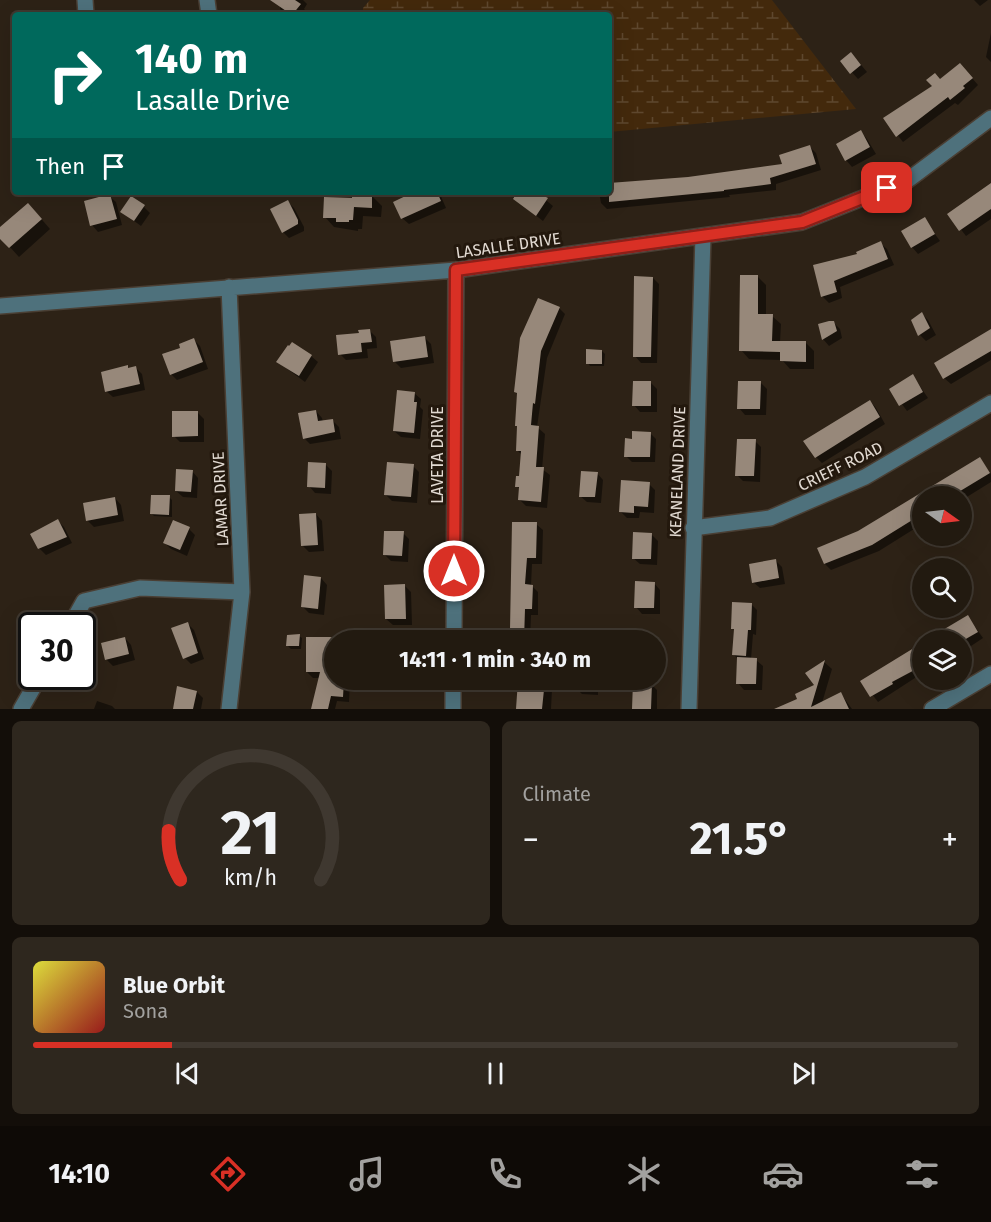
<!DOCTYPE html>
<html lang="en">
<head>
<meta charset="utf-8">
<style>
	body { margin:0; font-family:"Fira Sans",sans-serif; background:#2e271e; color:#f1f3f6; height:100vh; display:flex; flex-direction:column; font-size:22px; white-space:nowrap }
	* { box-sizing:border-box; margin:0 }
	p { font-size:20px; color:#a2a19f }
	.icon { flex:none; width:33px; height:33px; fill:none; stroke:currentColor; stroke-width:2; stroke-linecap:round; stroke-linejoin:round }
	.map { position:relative; height:709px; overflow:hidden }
	.panel { display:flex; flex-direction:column; gap:12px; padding:12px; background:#130e09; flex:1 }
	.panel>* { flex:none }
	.top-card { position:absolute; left:12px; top:12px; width:600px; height:183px; border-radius:6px; box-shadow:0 6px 24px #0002,0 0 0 2px #3f3830; background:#00695c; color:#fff; overflow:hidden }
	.needle { width:39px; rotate:104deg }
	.buttons { position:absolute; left:912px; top:486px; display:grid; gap:12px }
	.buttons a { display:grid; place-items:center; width:60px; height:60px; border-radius:50%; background:#221a10; box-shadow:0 6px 24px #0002,0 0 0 2px #3f3830; font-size:30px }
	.speed { position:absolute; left:18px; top:612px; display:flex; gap:12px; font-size:30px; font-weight:700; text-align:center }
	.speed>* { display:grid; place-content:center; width:78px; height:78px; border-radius:50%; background:#221a10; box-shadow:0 6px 24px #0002,0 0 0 2px #3f3830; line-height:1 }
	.speed .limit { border:3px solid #111; border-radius:9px; background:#fff; color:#111 }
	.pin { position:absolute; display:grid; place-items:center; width:51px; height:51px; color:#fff; margin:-26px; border-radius:12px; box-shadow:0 3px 9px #0006 }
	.me { position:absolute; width:66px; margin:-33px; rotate:0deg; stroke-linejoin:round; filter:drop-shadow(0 0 4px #0008) }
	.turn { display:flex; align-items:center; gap:21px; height:126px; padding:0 24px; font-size:27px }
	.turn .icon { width:78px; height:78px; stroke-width:2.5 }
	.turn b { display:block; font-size:42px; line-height:51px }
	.then { display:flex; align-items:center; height:57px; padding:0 24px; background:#0003; gap:12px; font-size:22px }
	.big { font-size:45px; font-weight:700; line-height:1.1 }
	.panel .card { flex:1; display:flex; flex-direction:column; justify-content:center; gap:9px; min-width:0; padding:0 21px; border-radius:9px; background:#2e271e }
	.panel .dial { align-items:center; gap:0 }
	.dial svg { height:156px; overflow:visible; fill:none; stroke:#3f3830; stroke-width:7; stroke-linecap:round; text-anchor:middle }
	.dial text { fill:#f1f3f6; stroke:none }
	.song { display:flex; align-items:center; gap:18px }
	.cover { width:72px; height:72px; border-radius:9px; background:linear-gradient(135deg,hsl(60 70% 55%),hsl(0 70% 35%)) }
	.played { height:6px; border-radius:3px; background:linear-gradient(90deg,#d93025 15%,#3f3830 15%) }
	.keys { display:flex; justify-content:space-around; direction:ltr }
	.heat { display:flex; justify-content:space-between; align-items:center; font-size:33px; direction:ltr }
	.panel .tiles { flex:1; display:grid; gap:12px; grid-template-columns:1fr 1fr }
	.card:last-child { grid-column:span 2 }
	.trip { position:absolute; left:324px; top:630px; width:342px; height:60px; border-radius:30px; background:#221a10; box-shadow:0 6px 24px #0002,0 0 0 2px #3f3830; font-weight:700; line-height:60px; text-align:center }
	.tabs { display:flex; height:96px; justify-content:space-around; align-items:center; background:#0e0a06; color:#a2a19f }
	.tabs .icon { width:42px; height:42px }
	.tabs .active { color:#d93025 }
	.tabs b { font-size:27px; color:#f1f3f6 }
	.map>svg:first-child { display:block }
</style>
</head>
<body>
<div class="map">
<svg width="991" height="709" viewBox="0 0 991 709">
	<defs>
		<pattern id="wetland-marsh" width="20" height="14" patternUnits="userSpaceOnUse" patternTransform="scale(1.5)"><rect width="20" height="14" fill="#43290c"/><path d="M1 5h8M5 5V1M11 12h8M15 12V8" fill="none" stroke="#5e472e"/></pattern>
	</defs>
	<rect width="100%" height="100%" fill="#2d2216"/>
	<path fill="url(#wetland-marsh)" d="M370 0H772L856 109 609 132V15H363V8Z"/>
	<path fill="#0007" d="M281 0H303L307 4 304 9 306 11 304 15H286L280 9Z
		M974 0H988L980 6Z
		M51 13 53 15H34V14Z
		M991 33V62L986 57Z
		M857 60 867 72 858 79 842 61Z
		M966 71 978 85 958 105 955 103 903 142 885 119 941 80Z
		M861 132 867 139 876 154 852 167 846 160Z
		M810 147 816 153 821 170 776 184V190L729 195 730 197 607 209 601 203 599 192H609V185L688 178 784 165Z
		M419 192H439L446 208 409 224 402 218Z
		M511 192H536L553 206 543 221 516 200 510 194Z
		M109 196 116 202 122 225 98 232 92 225Z
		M372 196 382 206 381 217 363 216 362 229H358V231L334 227 325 217 353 199Z
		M985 200 991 210V219L966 236 949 214Z
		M288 202 294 208 304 227V231L289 238 283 232Z
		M144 207 150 213 141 226 122 212Z
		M37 214 50 229 19 257 0 236V229Z
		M924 219 940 241 918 254 912 247 903 232Z
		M880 243 887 249 894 265 840 287 842 298 829 303 822 296 815 266 859 255Z
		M758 277 766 285V316H772L781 324 780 342 806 343 814 351V369H790L782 360 749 359 741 350Z
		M653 278 659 284 657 363H641L635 356Z
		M559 308 565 314 547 358 537 427 545 434 542 469 550 475 547 508 526 506 520 500 521 490 517 486 521 477 522 455 517 450 519 395 515 392Z
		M922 314 928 320 936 335 926 341 920 335Z
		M834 323 840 329 842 338 829 346 823 339 820 325Z
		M991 330V360L951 384 944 378Z
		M370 331 376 337 377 348 367 349 368 358 346 360 340 354 360 334Z
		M424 337 431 344 434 363 401 368 395 362Z
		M194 340 200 346 208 369 177 380 171 374 182 348Z
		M602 351 605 354 604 366H590L588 363Z
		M311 356 318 362 305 382 278 362Z
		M127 367 130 369 136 368 142 374 145 390 113 397 106 391Z
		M913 376 928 398 907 411 891 389Z
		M651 383 657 389V412H640L634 405Z
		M761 383 767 389 766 415H745L739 408Z
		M414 393 421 399 420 407 423 410 420 439 401 437 394 431Z
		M870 401 876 408 885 424 822 463 816 457Z
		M316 411 322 418 323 422 332 420 339 427 341 439 310 444 304 438Z
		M198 413 204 419V442H180L174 436Z
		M650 433 656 439 655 462H632L626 456 633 440Z
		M755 441 761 447 760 482 743 481 737 475Z
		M979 459 991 474V482L962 500V496H922V524L879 551 831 570 825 564 819 549 859 532Z
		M326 465 332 471 331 494 315 493 309 486Z
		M413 466 419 472 417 503 392 501 386 495Z
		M192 471 198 478 197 498 183 497 176 491Z
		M597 473 603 480 601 503 587 502 580 496Z
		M649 484 655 490 654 513 640 512 639 518H627L620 511Z
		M169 497 172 500V517L154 516 152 514Z
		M115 498 121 505 124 521 94 527 87 520Z
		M316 514 322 521 324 551 309 552 303 546Z
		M58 521 64 527 72 543 46 555 39 548Z
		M513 523 536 524 543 530 542 564H532L531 585 538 592V615H531L530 640H507V630H512Z
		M189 529 195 535 187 556 171 549 165 543Z
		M403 533 409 539 408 562 391 561 385 555Z
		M651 534 658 541 657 565 640 564 633 558Z
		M776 561 782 567 785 584 760 588 753 582Z
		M321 578 327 585 324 615 309 613 303 607Z
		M654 583 660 590V614H642L636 607Z
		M405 586 411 592 412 625H393L386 619Z
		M751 604 757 610 756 635 753 634 751 659 756 660 763 666 762 690H744L738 683V659L734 655 735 631 733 628Z
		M968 617 983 638 962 652V640H939L950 634Z
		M187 623 194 630 204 659 191 664 185 658Z
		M635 633 653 634 659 640V664H656V640H635Z
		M299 636 302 638 301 649H291L288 646Z
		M125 638 131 645 135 660 113 666 106 659Z
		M330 643 334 647V680H348L350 682 349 702 337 701 335 709H313L320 678H313L307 672Z
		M922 645V676L920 677 918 676 878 702 862 681Z
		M824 662 832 669 822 703 841 694 852 709H783L799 700 816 686Z
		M520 680 544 681 552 689 551 709H517Z
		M556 680H598V695L582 694 577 689 559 688 554 684Z
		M651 684 657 690V709H635Z
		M197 692 203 698 201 709H174Z
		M97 701 112 706 115 709H94Z"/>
	<path fill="#97887a" d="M270 0H295L301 4 292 15Z
		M851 52 861 65 850 74 840 61Z
		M960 63 973 78 963 86 965 88 950 100 948 97 896 137 883 118 932 86 926 80 935 73 940 79Z
		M861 130 870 147 845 161 836 144Z
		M810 145 816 164 770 178 771 184 724 190V191L609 202V183L688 177 782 164 779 155Z
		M991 183V209L959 231 947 214Z
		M414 192H437L441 201 401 219 393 202Z
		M517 192H550L546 197 548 198 536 216 513 199Z
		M352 193 372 195V208L354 207 353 220H349V222H336V218H323L324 197 352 198Z
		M110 194 117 219 90 226 84 201Z
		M131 196 145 205 134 221 120 212Z
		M288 200 298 220V224L282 233 270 209Z
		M28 203 42 219 9 248 0 239V227Z
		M925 217 935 234 911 248 901 231Z
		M881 241 888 259 834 281 837 292 821 297 813 265 857 254 856 252Z
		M740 275H758V314H773L772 341H806V362L780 361V352L739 351Z
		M634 276 653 277 651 357H633Z
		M538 298 560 307 541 351 535 404 533 403 531 425 539 426 536 467H544L541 502 518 500 519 487H515L516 476H519L521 451H516L517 426H515L517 393 514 392 520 338Z
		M922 312 930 328 918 336 911 320Z
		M829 321H834L837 331 822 340 818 324Z
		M370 329 372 342 361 343 362 352 338 355 336 335 359 333 358 330Z
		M991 329V351L943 379 934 363Z
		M425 336 428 357 393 362 390 341Z
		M194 338 203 362 170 375 162 354 180 348 179 344Z
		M292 342 312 355 299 376 276 362 288 345 289 346Z
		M586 349 602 350V364H586Z
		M128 365V368L136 366 140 384 105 392 101 372Z
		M913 374 923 392 899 406 889 389Z
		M633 381H651V406H632Z
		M738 381H761L760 409H737Z
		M397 390 415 392 414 402H417L414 433 393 431Z
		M870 400 880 417 815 458 803 441Z
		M316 410 318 421 333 419 335 432 303 439 298 413Z
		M172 411H198V436L172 437Z
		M632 431 651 432 650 457H624L625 438 632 439Z
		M737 439H756L754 476H735Z
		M980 457 990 473 952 496H922V514L872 545 824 564 817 548 858 531Z
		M308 462 326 463 325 488 307 487Z
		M387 462 414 464 411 497 384 495Z
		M176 469 193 470 191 492 175 491Z
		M581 471 598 472 595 497H579Z
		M621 480 650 482 648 507 634 506V513L619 512Z
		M151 495H170L169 515 150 514Z
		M115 497 118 515 86 521 83 503Z
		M316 513 318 545 301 546 299 514Z
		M58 519 67 537 38 549 30 534Z
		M173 520 190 527 180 550 163 543Z
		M512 522H537L536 558H527L525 584 533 585 532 609H525L524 640H505L506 628 510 629Z
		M384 531H404L402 556 383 555Z
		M633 532 652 533 651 559H632Z
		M776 559 779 578 752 583 749 564Z
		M304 575 321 577 318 609 301 607Z
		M635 581 655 582 654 608H634Z
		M405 584 406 619H385L384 585Z
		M732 602 752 603 751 630H748L746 656 732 655 734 629H731Z
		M968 615 978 632 964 640H926Z
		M188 622 198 653 183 659 171 628Z
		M300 634 299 646H286L287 635Z
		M125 637 129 654 105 660 101 643Z
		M306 637H334V680H344L343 697 331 696 328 709H311L320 672H306Z
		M922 643V666L892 682 893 684 870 697 860 681Z
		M737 657 757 658 756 684H736Z
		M825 660 811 707 841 692 849 709H774L797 699 795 694 814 685 805 673Z
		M518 680H545L542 709H516Z
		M633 682 652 683 651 709H632Z
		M177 686 197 691 193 709H173Z"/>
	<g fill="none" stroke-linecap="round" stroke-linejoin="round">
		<g stroke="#4a3f34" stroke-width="18">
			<path id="minor" d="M85 0 86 15
				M207 0 209 15
				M229 287 242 592 229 709
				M0 306 456 270 802 222 908 180 991 118
				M693 528 770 518 865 477 991 403
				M70 626 84 601 140 588 242 592
				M454 640 456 270
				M21 709 40 676
				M453 709V680
				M689 709 703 236
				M932 709 991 674"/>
		</g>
		<use href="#minor" stroke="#4e717c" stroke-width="15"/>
	</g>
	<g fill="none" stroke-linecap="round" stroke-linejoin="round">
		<g stroke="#8d1f18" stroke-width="15">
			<path id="route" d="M454 571 456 270 802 222 887 188"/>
		</g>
		<use href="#route" stroke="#d93025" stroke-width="10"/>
	</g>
	<g text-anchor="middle" stroke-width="6" stroke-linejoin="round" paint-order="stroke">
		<g font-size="16" fill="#e2dad2" stroke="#23180d">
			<text transform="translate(508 245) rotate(-8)" y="6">LASALLE DRIVE</text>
			<text transform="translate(437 455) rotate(-90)" y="6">LAVETA DRIVE</text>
			<text transform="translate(840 466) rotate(-26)" y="6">CRIEFF ROAD</text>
			<text transform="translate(677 472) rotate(-88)" y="6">KEANELAND DRIVE</text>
			<text transform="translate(220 499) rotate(-93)" y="6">LAMAR DRIVE</text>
		</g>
	</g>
</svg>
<div class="buttons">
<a><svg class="needle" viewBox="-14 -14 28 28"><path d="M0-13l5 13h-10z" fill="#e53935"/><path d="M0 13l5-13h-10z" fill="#a2a19f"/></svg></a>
<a><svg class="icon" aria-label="search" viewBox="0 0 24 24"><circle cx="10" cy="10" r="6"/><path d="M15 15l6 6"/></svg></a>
<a><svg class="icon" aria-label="layers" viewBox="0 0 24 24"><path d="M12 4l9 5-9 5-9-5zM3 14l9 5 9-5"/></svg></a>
</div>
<div class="speed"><div class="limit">30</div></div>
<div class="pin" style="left:887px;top:188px;background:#d93025"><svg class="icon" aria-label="arrive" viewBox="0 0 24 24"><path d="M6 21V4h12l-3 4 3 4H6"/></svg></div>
<svg class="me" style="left:454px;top:571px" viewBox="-20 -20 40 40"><circle r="17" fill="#d93025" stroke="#fff" stroke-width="3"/><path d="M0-11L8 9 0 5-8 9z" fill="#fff"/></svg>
<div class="trip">14:11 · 1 min · 340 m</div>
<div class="top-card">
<div class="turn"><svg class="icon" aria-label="right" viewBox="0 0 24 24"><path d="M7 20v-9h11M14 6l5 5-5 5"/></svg><div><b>140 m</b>Lasalle Drive</div></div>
<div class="then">Then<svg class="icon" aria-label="arrive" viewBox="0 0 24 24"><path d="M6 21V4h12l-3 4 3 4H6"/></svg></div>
</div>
</div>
<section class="panel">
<div class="tiles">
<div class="card dial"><svg viewBox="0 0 100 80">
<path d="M14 69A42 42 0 1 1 86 69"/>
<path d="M14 69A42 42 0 0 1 8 44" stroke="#d93025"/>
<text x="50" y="56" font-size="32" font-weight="700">21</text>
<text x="50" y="72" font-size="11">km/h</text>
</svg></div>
<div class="card"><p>Climate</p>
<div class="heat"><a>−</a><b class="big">21.5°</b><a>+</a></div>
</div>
<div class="card">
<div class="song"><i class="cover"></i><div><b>Blue Orbit</b><p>Sona</p></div></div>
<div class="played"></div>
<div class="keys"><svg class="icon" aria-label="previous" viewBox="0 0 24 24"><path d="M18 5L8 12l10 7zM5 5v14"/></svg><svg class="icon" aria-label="pause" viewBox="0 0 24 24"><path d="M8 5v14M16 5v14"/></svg><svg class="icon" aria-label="next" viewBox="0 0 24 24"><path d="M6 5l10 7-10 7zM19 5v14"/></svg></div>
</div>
</div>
</section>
<nav class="tabs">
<b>14:10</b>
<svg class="icon active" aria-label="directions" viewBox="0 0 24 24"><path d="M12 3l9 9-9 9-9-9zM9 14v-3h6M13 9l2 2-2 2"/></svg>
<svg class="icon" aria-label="music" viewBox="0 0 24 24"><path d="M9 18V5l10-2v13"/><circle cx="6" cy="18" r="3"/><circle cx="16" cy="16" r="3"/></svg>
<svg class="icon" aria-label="phone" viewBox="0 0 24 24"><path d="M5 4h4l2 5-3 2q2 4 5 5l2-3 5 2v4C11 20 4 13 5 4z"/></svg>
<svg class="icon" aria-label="climate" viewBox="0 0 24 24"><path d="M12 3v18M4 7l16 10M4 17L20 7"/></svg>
<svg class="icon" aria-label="car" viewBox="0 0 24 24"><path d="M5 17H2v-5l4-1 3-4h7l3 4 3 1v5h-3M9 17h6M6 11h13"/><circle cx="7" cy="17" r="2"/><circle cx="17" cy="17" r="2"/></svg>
<svg class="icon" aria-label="filters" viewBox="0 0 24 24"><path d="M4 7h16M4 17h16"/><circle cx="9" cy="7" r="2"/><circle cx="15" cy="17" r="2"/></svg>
</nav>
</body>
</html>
